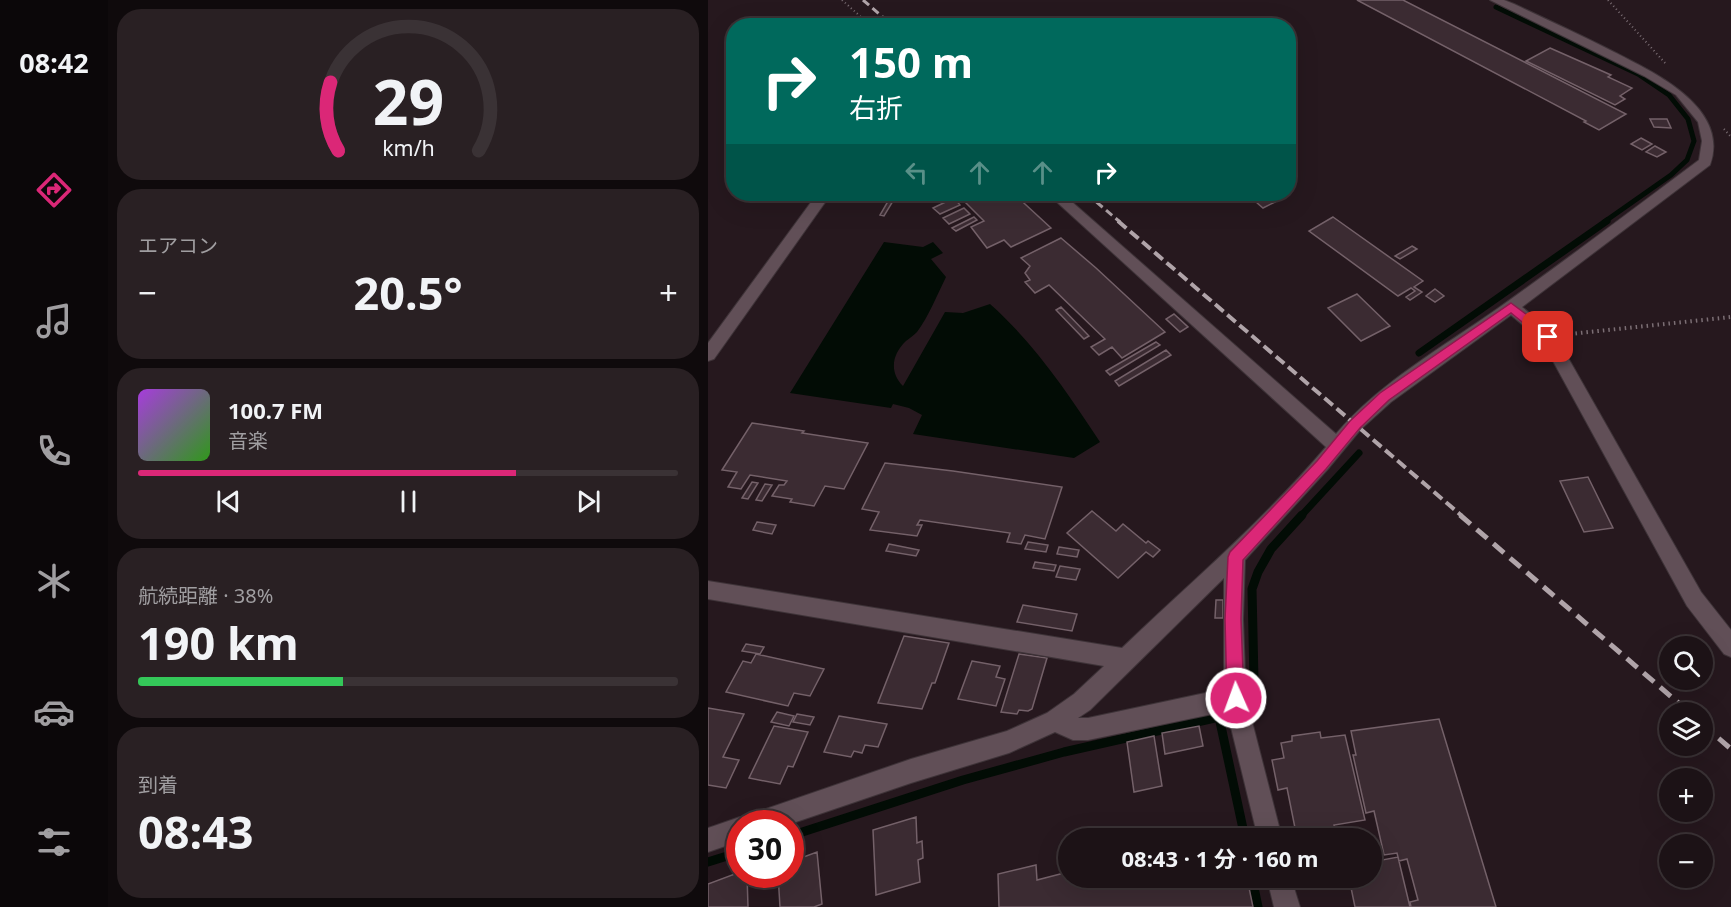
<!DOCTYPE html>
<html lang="ja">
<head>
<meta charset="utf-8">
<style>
	body { margin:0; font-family:"Noto Sans","Noto Sans JP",sans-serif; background:#292023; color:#f1f3f6; height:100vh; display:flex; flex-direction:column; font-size:22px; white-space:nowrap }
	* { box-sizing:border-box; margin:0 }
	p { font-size:20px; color:#a09ea1 }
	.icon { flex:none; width:33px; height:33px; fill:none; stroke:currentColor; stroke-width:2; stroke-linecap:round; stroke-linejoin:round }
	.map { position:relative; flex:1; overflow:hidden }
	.sheet { display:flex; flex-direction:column; gap:9px; padding:9px; background:#0f0a0c; width:600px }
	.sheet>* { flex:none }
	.hud { position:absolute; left:18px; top:18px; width:570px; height:183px; border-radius:24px; box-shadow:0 6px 24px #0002,0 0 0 2px #3a3235; background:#00695c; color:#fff; overflow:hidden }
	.controls { position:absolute; left:951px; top:636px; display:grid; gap:12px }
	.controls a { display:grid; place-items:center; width:54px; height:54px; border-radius:50%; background:#1c1216; box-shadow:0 6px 24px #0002,0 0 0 2px #3a3235; font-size:30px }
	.speed { position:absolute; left:18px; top:810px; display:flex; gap:12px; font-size:30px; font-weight:700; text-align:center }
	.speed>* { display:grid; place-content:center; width:78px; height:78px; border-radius:50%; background:#1c1216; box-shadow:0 6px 24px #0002,0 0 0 2px #3a3235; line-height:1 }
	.speed .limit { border:9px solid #d22; background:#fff; color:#111 }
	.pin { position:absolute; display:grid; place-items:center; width:51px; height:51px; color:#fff; margin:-26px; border-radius:12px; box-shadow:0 3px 9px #0006 }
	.me { position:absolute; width:66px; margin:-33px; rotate:358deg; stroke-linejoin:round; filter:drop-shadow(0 0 4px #0008) }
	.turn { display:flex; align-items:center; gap:21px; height:126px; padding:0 24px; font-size:27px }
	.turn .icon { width:78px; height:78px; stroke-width:2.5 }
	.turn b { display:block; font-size:42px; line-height:51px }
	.lanes { display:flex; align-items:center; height:57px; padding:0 24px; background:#0003; justify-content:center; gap:30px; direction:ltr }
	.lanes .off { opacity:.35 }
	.big { font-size:45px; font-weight:700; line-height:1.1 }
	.sheet .card { flex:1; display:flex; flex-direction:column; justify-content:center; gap:9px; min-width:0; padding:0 21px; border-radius:24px; background:#292023 }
	.sheet .dial { align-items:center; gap:0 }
	.dial svg { height:156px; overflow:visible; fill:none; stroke:#3a3235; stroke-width:7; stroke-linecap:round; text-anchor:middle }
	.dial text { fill:#f1f3f6; stroke:none }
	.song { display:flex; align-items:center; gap:18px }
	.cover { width:72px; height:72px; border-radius:9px; background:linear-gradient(135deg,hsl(280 70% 55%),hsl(110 70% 35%)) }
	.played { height:6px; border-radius:3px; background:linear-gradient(90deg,#db2777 70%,#3a3235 70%) }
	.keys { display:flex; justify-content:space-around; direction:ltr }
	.heat { display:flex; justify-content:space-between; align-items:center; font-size:33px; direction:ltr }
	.charge { height:9px; border-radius:4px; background:linear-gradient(90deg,#34c759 38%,#3a3235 0) }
	.trip { position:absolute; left:350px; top:828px; width:324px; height:60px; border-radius:30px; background:#1c1216; box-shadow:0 6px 24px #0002,0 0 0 2px #3a3235; font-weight:700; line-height:60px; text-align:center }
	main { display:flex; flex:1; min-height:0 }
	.tabs { display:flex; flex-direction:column; width:108px; justify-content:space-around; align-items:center; background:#0b0709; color:#a09ea1 }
	.tabs .icon { width:42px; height:42px }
	.tabs .on { color:#db2777 }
	.tabs b { font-size:27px; color:#f1f3f6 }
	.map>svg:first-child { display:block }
</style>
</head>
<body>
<main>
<nav class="tabs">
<b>08:42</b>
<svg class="icon on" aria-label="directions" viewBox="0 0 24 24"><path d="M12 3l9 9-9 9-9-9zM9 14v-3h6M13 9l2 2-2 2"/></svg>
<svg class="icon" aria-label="music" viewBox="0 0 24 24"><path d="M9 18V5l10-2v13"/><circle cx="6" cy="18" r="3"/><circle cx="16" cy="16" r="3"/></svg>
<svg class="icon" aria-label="phone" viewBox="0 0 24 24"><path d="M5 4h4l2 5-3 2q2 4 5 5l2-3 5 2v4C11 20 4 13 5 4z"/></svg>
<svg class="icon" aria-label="climate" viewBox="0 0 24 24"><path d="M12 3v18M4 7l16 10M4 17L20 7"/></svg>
<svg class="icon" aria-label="car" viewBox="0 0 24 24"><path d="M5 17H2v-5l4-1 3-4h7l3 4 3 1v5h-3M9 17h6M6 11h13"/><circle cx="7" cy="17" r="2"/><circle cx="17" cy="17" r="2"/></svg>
<svg class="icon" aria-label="filters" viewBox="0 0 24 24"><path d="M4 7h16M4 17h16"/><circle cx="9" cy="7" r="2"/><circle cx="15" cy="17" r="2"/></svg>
</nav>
<section class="sheet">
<div class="card dial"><svg viewBox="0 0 100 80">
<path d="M14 69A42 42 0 1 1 86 69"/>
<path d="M14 69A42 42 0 0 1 10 34" stroke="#db2777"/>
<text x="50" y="56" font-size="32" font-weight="700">29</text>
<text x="50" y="72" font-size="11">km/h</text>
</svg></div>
<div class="card"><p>エアコン</p>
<div class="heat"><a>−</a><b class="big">20.5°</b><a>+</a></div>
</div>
<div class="card">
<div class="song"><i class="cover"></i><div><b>100.7 FM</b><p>音楽</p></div></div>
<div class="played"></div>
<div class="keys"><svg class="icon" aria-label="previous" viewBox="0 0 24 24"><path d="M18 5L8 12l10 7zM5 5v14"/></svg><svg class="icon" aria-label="pause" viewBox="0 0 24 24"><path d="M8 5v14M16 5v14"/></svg><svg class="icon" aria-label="next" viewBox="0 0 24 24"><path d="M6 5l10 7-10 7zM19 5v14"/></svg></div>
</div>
<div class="card"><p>航続距離 · 38%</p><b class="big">190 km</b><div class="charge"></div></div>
<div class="card"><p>到着</p><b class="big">08:43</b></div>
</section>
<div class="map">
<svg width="1023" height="907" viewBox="0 0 1023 907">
	<rect width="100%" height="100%" fill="#26181e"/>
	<path fill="#020c05" d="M176 242 215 247 225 242 235 253 223 259 238 277C229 295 221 316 209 332 206 335 202 338 198 341 184 354 181 372 195 386L237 312 255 313 282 304C326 343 360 393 392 442L366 458 205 434 214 415 201 408 185 404 183 408 82 393Z"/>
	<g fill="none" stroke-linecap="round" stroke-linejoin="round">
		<path stroke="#020c05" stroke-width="5" d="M788 7 930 74 961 95 980 119 986 141 979 160 963 175 896 222"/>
		<path stroke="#020c05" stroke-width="7" d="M711 353 899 221
			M593 516 651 453"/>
		<path stroke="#020c05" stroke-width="9" d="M530 697 546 681 544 589 550 572 563 549 594 515
			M511 717 537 838
			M82 836 255 780 356 752 511 717 522 706
			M0 862 32 852
			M544 878 550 907"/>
	</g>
	<path fill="#3b2b32" stroke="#746169" stroke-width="1.5" d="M649 0H695L918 114 891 130 876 122 878 121Z
		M842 48 903 75 900 77 924 88 912 96 917 99 907 105 818 61Z
		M942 119H959L963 128 946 127Z
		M933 138 944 144 934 150 923 144Z
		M947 146 958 152 949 157 938 152Z
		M249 194H306L343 228 303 247 296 240 279 248 263 227 276 221Z
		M183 196H188L176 216 172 215Z
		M560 196 567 202 555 208 548 202Z
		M246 198 252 205 232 214 225 208Z
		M256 208 262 214 241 224 235 218Z
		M266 217 269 220 248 231 244 228Z
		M625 217 715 281 706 287 714 292 702 300 698 297 707 291 703 288 690 296 601 231Z
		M353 238 388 268 457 332 414 358 404 347 391 355 383 347 397 339 341 285 327 293 317 282 322 280 317 273 322 266 313 258Z
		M704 246 709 249 692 259 687 256Z
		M727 289 736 296 727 302 718 296Z
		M649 294 682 326 653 341 620 308Z
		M353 307 381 336 376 339 348 310Z
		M466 314 480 327 472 332 458 319Z
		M448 342 452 345 402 375 398 371Z
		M458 350 463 355 411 386 407 381Z
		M44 423 96 431 94 433 160 443 136 489 117 486 106 506 82 502 84 499 64 496 71 485H76L79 481 42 475 33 489 20 487 29 472 14 470Z
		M177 463 245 471 354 487 337 539 317 535 313 544 299 542 302 533 212 520 209 525H214L209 536 162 530 171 512 154 509Z
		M880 477 905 528 876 532 852 481Z
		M44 482 50 483 40 499 34 498Z
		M57 484 64 485 54 501 48 500Z
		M384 511 408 531 415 524 438 543 440 541 452 550 445 557 438 552 410 578 359 533Z
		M49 522 68 525 64 534 45 530Z
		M320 542 340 545 338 552 317 549Z
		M181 544 211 550 208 556 178 551Z
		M351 547 371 550 369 557 349 554Z
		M327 562 348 565 346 571 325 568Z
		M352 566 372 569 368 580 348 577Z
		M508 600H515V618H507Z
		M315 605 369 614 364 631 309 622Z
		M196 636 241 643 227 683H224L214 709 170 703Z
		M38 644 56 647 52 654 34 651Z
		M48 654 116 669 102 696 86 693 80 706 18 692 35 661 43 663Z
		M311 654 339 658 324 709 320 711 311 710 309 714 293 712Z
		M264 661 292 666 288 677 297 679 288 706 250 699Z
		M0 708 36 714 15 757 31 760 18 788 0 785Z
		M69 712 86 716 81 726 63 722Z
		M89 714 106 717 102 725 85 722Z
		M131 716 179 724 170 747 157 745 154 753 146 751 143 757 116 752Z
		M731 719 788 907H703L702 902 710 900 699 859 691 861 689 853 676 855 666 811 658 813 645 755H648L643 731Z
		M66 726 100 732 85 767 80 766 72 784 41 778Z
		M491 726 495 746 457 754 454 733Z
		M612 732 613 738 637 735 657 820 626 825 629 834 589 838 579 788 570 790 564 760 576 758 573 743 584 741V736Z
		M446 736 454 786 426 792 419 742Z
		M208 817 209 843 214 841 215 858 210 860 212 882 168 895 165 830Z
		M109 852 114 904 106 907H72L70 874H82V862Z
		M690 857 702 907H647L641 878H663V862Z
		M328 865 329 880 360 872V878H539L545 907H291L290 874Z
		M32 872V874H39L40 907H0V884Z"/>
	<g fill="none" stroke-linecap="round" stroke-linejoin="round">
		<g stroke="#3e3338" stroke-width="2">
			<path id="minor" d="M782 0H796L806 4C840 20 873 35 906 52 943 71 1023 107 1002 165L814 307 846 333 993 592 1023 630V657L1016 654 979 606 834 341 803 315 683 402 653 429 619 470 537 560 535 619 538 698 574 838H550L519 711 380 740H365L347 732 301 753 203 783 82 824H32V841L0 852V828L32 817 39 820 41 816 49 812 203 759 299 731 339 713 366 694 396 666 0 599V581L414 648C483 582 556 520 618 447L340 194H355L628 434C671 383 735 347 789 309 857 261 924 210 991 160L994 141 990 122 968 95 936 76ZM516 578V689L380 718H370L382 710Z
				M109 194H123L6 359 0 361V343Z
				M559 878H583L592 907H566Z"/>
		</g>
		<path stroke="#7b6e74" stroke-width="2" stroke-dasharray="1 3" stroke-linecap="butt" d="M134 0 163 26
			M900 0 958 64
			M1016 129 1023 137"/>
		<path stroke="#7b6e74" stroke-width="4" stroke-dasharray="1.5 4" stroke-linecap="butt" d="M862 334 1023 317"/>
		<use href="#minor" fill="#614f57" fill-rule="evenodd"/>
		<path stroke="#b0a4a9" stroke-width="3" stroke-dasharray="8 4.5" stroke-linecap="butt" d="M155 0 185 26
			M379 194 412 222"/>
		<path stroke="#b0a4a9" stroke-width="4" stroke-dasharray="11 5" stroke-linecap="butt" d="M410 221 754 516"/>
		<path stroke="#b0a4a9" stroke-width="5" stroke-dasharray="14 8" stroke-linecap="butt" d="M752 515 981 712
			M994 724 1023 749"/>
	</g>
	<path fill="#db2777" stroke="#8e194d" stroke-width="1.5" d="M803 303 845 334V340H836L803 313 681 400 652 428 618 469 535 560 533 619 536 698 533 704 528 706 522 704 519 698 517 619 520 557 522 552 609 461 642 421 672 393Z"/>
</svg>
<div class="controls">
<a><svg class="icon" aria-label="search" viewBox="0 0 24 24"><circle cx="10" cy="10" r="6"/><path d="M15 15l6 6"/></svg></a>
<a><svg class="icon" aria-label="layers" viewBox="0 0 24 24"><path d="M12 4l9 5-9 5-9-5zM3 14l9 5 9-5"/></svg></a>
<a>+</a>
<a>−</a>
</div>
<div class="speed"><div class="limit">30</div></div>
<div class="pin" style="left:840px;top:337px;background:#d93025"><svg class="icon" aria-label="arrive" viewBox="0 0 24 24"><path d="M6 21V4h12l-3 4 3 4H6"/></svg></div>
<svg class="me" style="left:528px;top:698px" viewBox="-20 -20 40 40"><circle r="17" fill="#db2777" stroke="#fff" stroke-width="3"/><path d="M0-11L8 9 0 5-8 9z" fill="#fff"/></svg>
<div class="trip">08:43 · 1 分 · 160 m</div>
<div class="hud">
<div class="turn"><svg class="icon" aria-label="right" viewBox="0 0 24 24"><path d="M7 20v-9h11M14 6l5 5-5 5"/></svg><div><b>150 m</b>右折</div></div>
<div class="lanes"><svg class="icon off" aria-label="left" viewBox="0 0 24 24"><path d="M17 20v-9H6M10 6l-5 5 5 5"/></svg><svg class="icon off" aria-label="ahead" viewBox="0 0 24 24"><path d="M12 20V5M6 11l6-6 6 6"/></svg><svg class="icon off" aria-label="ahead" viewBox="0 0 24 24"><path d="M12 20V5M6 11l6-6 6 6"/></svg><svg class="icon" aria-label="right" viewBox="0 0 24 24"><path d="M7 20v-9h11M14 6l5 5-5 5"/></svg></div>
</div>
</div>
</main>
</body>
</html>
